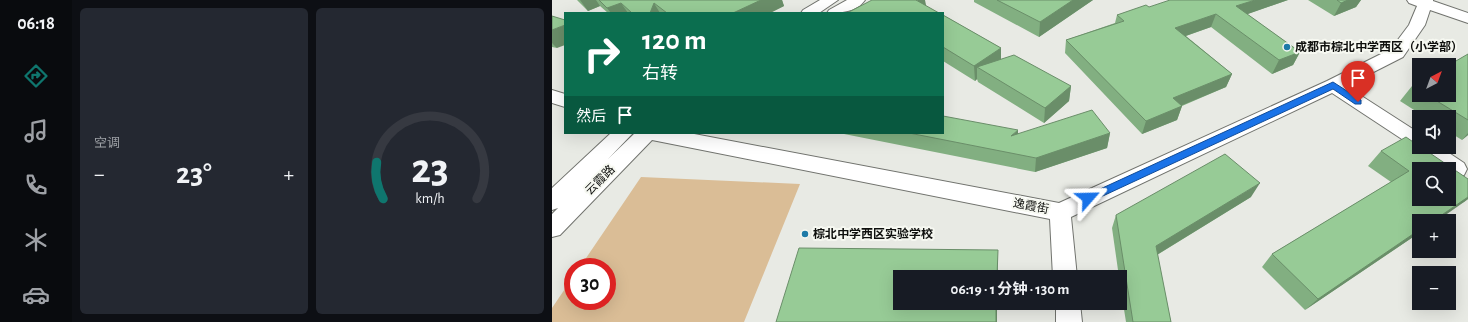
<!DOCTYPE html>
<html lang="zh">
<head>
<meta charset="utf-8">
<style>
	body { margin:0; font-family:"Alegreya Sans","Noto Sans SC",sans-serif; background:#242831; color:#f1f3f6; height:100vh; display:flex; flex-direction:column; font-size:15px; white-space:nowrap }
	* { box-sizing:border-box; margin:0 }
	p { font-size:13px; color:#9ea1a6 }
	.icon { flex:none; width:22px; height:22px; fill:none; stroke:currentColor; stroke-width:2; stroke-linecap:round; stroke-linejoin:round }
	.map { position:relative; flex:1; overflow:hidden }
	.side { display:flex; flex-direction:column; gap:8px; padding:8px; background:#0d0f14; width:480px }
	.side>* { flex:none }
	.guide { position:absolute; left:12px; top:12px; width:380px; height:122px; border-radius:0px; box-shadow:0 4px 16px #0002; background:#0b6e4f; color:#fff; overflow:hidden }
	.needle { width:26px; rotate:41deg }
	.tools { position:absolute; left:860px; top:58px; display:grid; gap:8px }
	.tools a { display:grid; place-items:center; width:44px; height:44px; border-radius:0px; background:#171b24; box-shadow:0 4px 16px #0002; font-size:20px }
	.speed { position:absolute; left:12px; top:258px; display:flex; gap:8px; font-size:20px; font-weight:700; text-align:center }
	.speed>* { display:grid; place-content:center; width:52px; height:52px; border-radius:50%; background:#171b24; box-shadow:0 4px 16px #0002; line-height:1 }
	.speed .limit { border:6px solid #d22; background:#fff; color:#111 }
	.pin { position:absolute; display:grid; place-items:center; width:34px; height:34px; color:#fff; margin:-41px -17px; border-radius:50% 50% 50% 0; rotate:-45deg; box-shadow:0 0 4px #0007 }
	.pin .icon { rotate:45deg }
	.me { position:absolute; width:44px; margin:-22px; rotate:65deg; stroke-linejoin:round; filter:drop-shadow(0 0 3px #0008) }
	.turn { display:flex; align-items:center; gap:14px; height:84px; padding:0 12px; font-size:18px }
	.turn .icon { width:52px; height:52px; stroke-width:2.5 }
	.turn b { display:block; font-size:28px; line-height:34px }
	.then { display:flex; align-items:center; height:38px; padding:0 12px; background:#0003; gap:8px; font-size:15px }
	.big { font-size:30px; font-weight:700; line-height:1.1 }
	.side .card { flex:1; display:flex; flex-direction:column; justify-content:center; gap:6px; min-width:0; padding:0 14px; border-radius:6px; background:#242831 }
	.side .dial { align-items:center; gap:0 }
	.dial svg { height:104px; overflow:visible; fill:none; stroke:#363941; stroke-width:7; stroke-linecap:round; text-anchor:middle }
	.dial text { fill:#f1f3f6; stroke:none }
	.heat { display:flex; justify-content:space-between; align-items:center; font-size:22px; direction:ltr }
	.side .tiles { flex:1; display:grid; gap:8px; grid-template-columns:repeat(2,1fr) }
	.trip { position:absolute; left:341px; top:270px; width:234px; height:40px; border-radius:0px; background:#171b24; box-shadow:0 4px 16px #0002; font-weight:700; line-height:40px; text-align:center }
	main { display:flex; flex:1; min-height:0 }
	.dock { display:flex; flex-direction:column; width:72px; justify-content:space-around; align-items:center; background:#090b0e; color:#9ea1a6 }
	.dock .icon { width:28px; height:28px }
	.dock .current { color:#0f766e }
	.dock b { font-size:18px; color:#f1f3f6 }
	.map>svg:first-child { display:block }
</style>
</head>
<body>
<main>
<nav class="dock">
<b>06:18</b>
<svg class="icon current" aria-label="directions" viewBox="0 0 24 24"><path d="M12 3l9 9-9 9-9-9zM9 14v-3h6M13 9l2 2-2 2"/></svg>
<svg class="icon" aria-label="music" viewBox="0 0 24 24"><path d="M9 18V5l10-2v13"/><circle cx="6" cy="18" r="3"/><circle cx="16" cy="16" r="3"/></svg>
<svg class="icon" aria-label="phone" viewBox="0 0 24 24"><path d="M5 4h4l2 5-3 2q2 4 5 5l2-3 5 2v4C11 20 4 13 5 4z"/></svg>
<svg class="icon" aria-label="climate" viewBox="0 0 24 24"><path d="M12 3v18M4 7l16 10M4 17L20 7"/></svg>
<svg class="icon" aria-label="car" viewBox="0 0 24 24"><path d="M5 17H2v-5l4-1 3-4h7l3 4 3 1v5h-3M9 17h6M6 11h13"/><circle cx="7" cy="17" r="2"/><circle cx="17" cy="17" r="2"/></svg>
</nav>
<section class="side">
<div class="tiles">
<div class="card"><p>空调</p>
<div class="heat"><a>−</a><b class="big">23°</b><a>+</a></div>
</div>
<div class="card dial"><svg viewBox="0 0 100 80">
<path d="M14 69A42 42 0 1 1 86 69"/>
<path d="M14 69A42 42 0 0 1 9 41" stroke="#0f766e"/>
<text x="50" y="56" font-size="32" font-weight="700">23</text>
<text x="50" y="72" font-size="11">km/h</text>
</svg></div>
</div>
</section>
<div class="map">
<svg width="916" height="322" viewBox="0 0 916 322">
	<rect width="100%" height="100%" fill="#e8eae4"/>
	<path fill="#dabd96" d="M89 177 248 184 192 322H0V308L21 277V301H55V267H28Z"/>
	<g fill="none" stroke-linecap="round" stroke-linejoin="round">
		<g stroke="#71736e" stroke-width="2">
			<path id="minor" d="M268 0H286L267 13H249L251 10Z
				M295 0H313C305 12 288 13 275 13L277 10Z
				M855 0H881V1L916 13V23L878 10 873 25 851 57 794 86 867 133V147H888L912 163 915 169 912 175 905 177 898 175 897 169H890L865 149 780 93 519 217 525 277H501L498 219 100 140 8 235 0 237V214L6 208 0 210V188L59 133H81L56 159 83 133H137L507 203 775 81 839 49 857 25 865 6 857 3Z
				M0 90 13 94V107L0 103Z
				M504 303H528L530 322H504Z"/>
		</g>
		<use href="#minor" fill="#fff" fill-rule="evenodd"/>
	</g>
	<path fill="#82af81" d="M25 0H230L232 6 218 13H56L48 6 36 11Z
		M422 0H541L487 37 422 2Z
		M736 0 695 14 748 52 741 65 720 74 659 27 634 36 680 74 674 87 630 106 625 120 590 134 513 53 514 40 563 23 565 15 597 7Z
		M756 0H809L804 7 782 16Z
		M391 15 449 48V59L519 86 517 101 492 123 426 82 425 79 423 81 391 61Z
		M0 16 5 48 0 47Z
		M916 54V135L910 140 897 132V117H873L848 101 860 86 867 83V95H897Z
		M287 133 466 134 558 133 555 148 483 172Z
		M829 151 916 179V199L912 202 867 221V233L753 310 710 267 720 254 839 182 816 166Z
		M699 197 605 255 619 322H574L568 284V277H567L560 228 564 215Z"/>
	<path fill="#6a8e69" d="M28 0H44L48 6 36 11Z
		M209 0H230L232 6 218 13H181Z
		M365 0H373L375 10 370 13Z
		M521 0H541L487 37 488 22Z
		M703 0H736L679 20 684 6Z
		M796 0H809L804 7 782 16 789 3Z
		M69 3 76 13H59L55 8Z
		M102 3 108 13H98Z
		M664 14 659 27 619 41 623 28Z
		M13 25V45L5 48 0 43V30Z
		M449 48V62L425 67V79L423 81 422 66Z
		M748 52 741 65 720 74 727 60Z
		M680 74 674 87 616 111 621 98Z
		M519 86 517 101 492 123 493 108Z
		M630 106 625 120 590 134 594 121Z
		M466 130V145L459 136Z
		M558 133 555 148 483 172 484 158Z
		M916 133V135L910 140Z
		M708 183 699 197 598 259 604 246Z
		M916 197V199L912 202 885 221H881Z
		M867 230V233L753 310 766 299Z
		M446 250V277H445Z
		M444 303H445V322H444Z"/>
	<path fill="#97cb96" stroke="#6a8e69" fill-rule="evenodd" d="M47 0H209L181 13H115L102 3 98 13H80L69 3 55 8Z
		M320 0H365H364L387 13H295Z
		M445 0H521L488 22Z
		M618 0H703L684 6 748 52 727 60 664 14 623 28 680 74 621 98 630 106 594 121 514 40 572 21 565 15 594 5 597 7Z
		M785 0H796L789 3Z
		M391 15 449 48 422 66 391 47Z
		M0 16 13 20V25L0 30Z
		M916 54V120L875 95H897V65Z
		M462 55 519 86 493 108 425 67Z
		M867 83V90L860 86Z
		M540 110 558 133 484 158 357 133H391V116L466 130 459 136Z
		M854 137 867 146V147H869L916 179V197L881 221H867V230L766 299 720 254 857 171 829 151ZM867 169H897V199H867Z
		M673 154 708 183 604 246 619 322H581L564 215Z
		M247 248 446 250 445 277H348V303H444V322H224Z"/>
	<path fill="#1a73e8" stroke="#114b97" d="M781 82 809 100V104H803L781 89 540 201H533L532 198 533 196Z"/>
	<g fill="#1d7aa7" stroke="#f6f8f1" stroke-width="1.5">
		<circle cx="735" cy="47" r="4"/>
		<circle cx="253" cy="234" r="4"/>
	</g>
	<g text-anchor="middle" stroke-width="4" stroke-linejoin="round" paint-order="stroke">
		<g font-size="12" font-weight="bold" fill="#0e0f0d" stroke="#f6f8f1" text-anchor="start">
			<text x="743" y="51">成都市棕北中学西区（小学部）</text>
			<text x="261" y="238">棕北中学西区实验学校</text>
		</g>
		<g font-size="12" fill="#0e0f0d" stroke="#f6f8f1">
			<text transform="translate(48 180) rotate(-45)" y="4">云霞路</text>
			<text transform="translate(479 206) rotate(11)" y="4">逸霞街</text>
		</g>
	</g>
</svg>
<div class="tools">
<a><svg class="needle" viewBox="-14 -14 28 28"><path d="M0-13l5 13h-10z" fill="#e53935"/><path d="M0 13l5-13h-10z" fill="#9ea1a6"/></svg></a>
<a><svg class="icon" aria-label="sound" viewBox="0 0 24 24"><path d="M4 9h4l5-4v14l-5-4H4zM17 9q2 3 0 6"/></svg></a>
<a><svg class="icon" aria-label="search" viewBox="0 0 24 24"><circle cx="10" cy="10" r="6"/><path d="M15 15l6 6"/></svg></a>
<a>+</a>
<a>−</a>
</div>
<div class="speed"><div class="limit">30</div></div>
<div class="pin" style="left:806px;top:102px;background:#d93025"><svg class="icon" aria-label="arrive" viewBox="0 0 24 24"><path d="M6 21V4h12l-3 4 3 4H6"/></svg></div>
<svg class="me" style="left:536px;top:198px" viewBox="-20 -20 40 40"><path d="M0-17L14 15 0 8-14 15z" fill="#1a73e8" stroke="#fff" stroke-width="4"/></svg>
<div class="trip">06:19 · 1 分钟 · 130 m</div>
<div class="guide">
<div class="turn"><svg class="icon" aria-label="right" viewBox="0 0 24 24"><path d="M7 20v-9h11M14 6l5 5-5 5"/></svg><div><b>120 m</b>右转</div></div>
<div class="then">然后<svg class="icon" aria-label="arrive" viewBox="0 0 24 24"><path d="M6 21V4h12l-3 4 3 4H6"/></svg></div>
</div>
</div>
</main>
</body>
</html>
